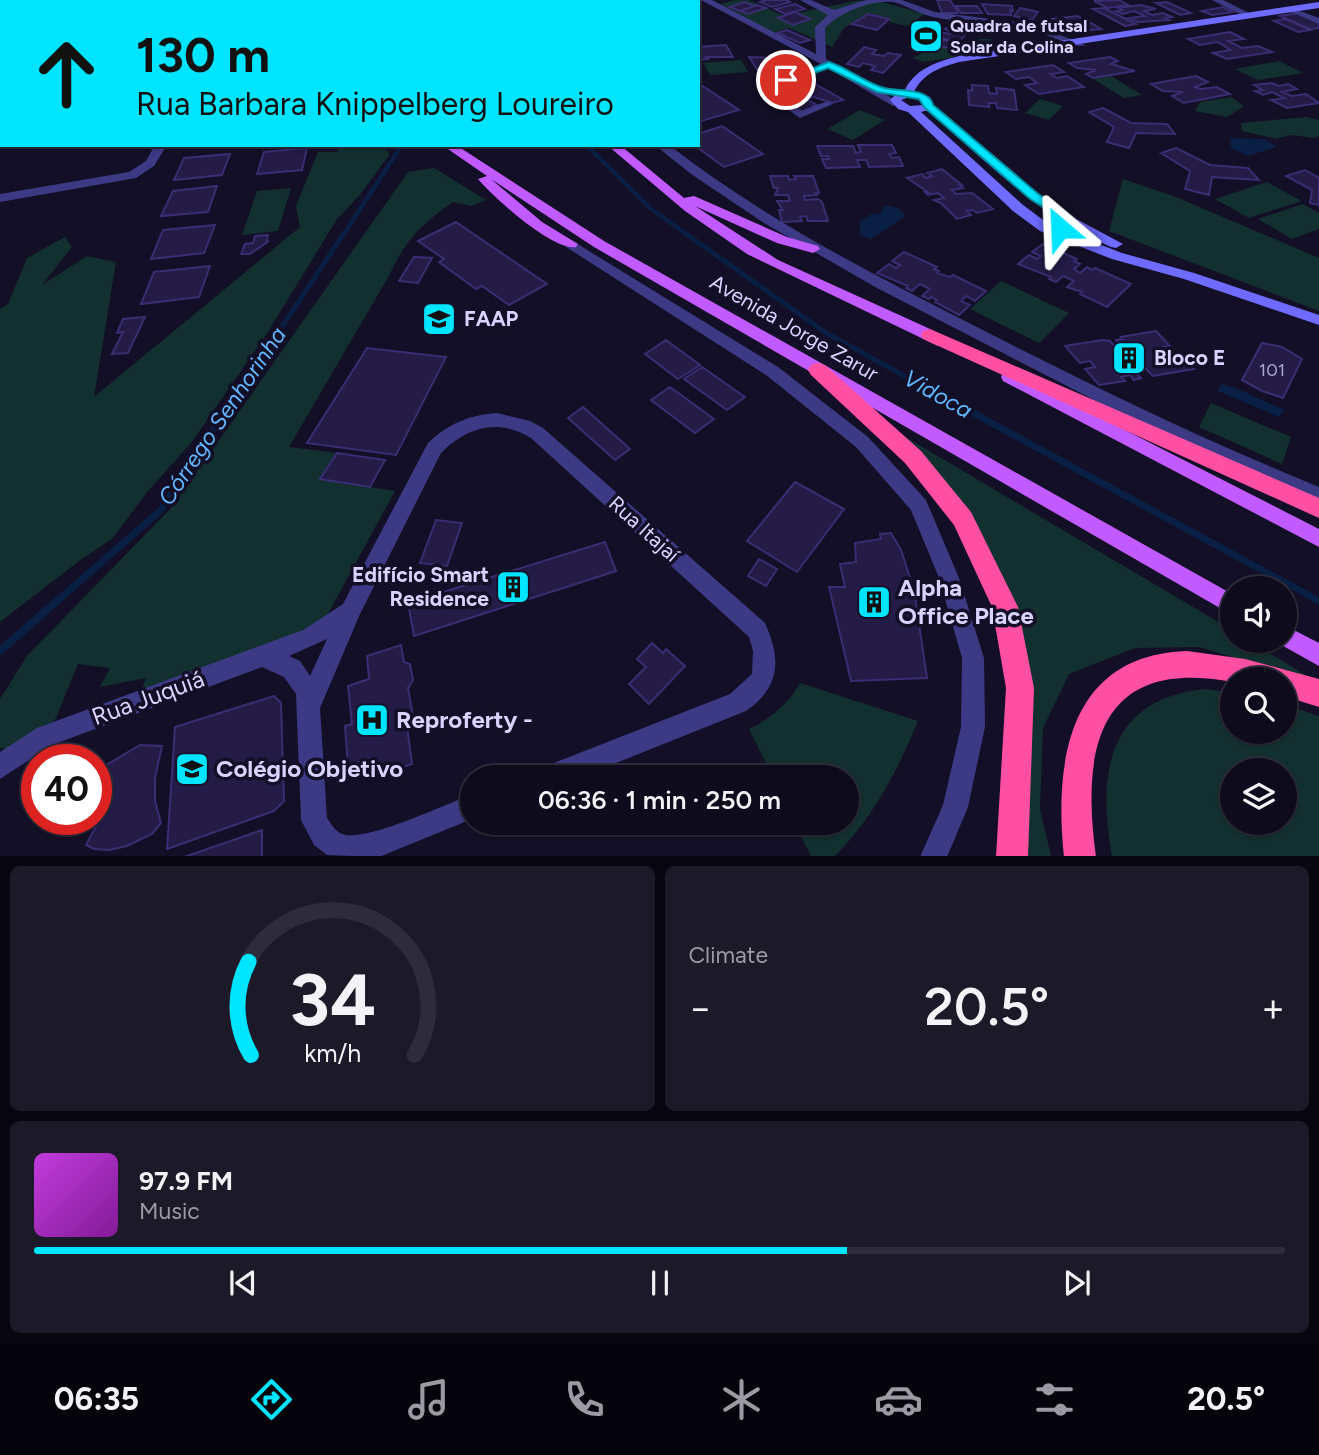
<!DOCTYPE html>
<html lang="en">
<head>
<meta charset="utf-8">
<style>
	body { margin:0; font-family:Figtree,sans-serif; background:#1c1929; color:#f1f3f6; height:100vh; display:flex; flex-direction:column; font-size:26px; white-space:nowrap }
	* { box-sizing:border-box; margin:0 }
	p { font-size:23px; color:#9b9ba3 }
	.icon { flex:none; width:38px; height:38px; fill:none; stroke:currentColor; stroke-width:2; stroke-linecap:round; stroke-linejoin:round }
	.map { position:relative; height:856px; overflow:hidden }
	.drawer { display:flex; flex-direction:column; gap:10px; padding:10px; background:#08060f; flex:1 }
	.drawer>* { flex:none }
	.guide { position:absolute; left:0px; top:0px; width:700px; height:147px; box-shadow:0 2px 5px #0004,0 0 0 2px #2e2b3b; background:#00e5ff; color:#111; overflow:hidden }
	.tools { position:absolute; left:1220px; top:576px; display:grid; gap:14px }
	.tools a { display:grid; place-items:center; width:77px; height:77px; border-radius:50%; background:#0e0b1c; box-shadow:0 2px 5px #0004,0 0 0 2px #2e2b3b; font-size:35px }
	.speed { position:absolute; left:21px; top:744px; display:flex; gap:14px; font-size:35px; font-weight:700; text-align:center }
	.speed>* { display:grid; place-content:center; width:91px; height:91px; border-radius:50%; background:#0e0b1c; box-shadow:0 2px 5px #0004,0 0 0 2px #2e2b3b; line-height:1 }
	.speed .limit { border:10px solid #d22; background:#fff; color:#111 }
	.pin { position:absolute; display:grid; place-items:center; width:60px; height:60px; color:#fff; margin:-30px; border:4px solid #fff; border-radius:50%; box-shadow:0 2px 7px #0007 }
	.me { position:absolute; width:77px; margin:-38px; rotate:334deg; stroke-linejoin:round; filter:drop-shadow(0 0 5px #0008) }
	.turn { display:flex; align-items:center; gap:24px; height:147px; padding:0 21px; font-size:32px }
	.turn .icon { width:91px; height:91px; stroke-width:2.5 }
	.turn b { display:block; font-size:49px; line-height:60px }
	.big { font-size:52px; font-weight:600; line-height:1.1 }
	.drawer .tile { flex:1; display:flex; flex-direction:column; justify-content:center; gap:10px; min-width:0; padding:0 24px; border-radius:10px; background:#1c1929 }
	.drawer .dial { align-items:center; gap:0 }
	.dial svg { height:182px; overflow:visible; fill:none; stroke:#2e2b3b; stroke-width:7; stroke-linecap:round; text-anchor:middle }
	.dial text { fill:#f1f3f6; stroke:none }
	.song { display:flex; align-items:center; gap:21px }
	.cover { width:84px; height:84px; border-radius:10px; background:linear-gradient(135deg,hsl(290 70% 55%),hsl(290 70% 35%)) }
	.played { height:7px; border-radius:4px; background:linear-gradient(90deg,#00e5ff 65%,#2e2b3b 65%) }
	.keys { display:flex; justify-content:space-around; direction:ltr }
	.heat { display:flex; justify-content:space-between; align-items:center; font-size:38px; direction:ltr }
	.drawer .tiles { flex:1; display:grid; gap:10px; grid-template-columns:1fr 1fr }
	.tile:last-child { grid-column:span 2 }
	.trip { position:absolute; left:460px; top:765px; width:399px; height:70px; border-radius:35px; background:#0e0b1c; box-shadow:0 2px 5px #0004,0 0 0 2px #2e2b3b; font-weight:600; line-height:70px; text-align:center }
	.dock { display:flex; height:112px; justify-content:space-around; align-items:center; background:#06040b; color:#9b9ba3 }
	.dock .icon { width:49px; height:49px }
	.dock .on { color:#00e5ff }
	.dock b { font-size:32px; color:#f1f3f6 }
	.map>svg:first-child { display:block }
</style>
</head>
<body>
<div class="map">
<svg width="1319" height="857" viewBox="0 0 1319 857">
	<rect width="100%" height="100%" fill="#130f26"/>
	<path fill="#12302f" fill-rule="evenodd" d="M736 0H749L784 16 854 1 875 0 925 14 907 26 889 22 890 18 868 13 844 28 832 47 789 28 771 33 720 4Z
		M979 39H990L1000 48 992 51 924 62 913 58 926 51Z
		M741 60 748 72 710 75 703 63Z
		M1279 61 1303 73 1258 80 1235 69Z
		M1111 76 1142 95 1124 98 1093 79Z
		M1231 97 1244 106 1227 117 1195 111 1200 102Z
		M1040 99 1063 106 1049 120 1025 113Z
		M860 110 885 120 853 140 827 129Z
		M1307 117 1319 120V136L1315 138 1290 135 1276 139 1242 131 1241 123Z
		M340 145H383L390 154 359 196 337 219 266 335 191 443 148 491 112 539 83 558 0 622V309L8 304 27 258 65 237 72 247 42 285 87 256 116 262 94 397 300 227 296 206 318 152H337Z
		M434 168 486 200 471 206 453 202C422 224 406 239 390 274L289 447 337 453 321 479 395 491 323 623 140 693 146 678 100 687 110 668 78 664 55 720 15 750 0 748V699L27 656 172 507 408 172Z
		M1123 179 1176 197 1319 258V311L1109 231Z
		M1267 182 1302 201 1249 218 1215 199Z
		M291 188 278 231 242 235 257 191Z
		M1303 204 1319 213V229L1292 239 1258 219Z
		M1001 281 1069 313 1039 343 970 309Z
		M1211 403 1291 437 1282 464 1199 427Z
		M897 432 1232 630V640L1249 641 1319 683 1199 647 1135 648 1069 674 1043 728 1040 809 1051 856H1022L1008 596Z
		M800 683 918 721C898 770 873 818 835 856H811L794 823 847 822V777H773L749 729C773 717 787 705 800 683Z
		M1205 689 1232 693V732H1284L1285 705 1319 716V856H1112C1097 774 1107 699 1205 689ZM1232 770H1284V822H1232Z"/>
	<path fill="#0a1f44" d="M1230 138 1263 139 1277 147 1248 156 1231 148Z
		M885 205 898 208 906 216 871 239 860 235V220L866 219 871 214H880Z
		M1221 384C1244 389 1263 402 1285 410L1279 417 1218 391Z"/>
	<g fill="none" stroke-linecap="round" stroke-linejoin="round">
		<path stroke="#0a1f44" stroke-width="4.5" d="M586 145 651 209 688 235
			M343 235 402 145"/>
		<path stroke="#0a1f44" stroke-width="5" d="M685 233 826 333 945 398
			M235 398 344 233"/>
		<path stroke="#0a1f44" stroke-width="7" d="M942 396 1319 601
			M56 602 161 510 236 396"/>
		<path stroke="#0a1f44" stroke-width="8" d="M0 651 58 600"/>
	</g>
	<path fill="#241b47" stroke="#3b2d73" stroke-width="2" d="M766 0H786L790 2 772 7 760 2Z
		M937 0H950L958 13H942Z
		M1119 0 1128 5 1108 8 1094 1Z
		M744 2 755 6 740 11 730 7Z
		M1167 2 1191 13 1180 15 1156 3Z
		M795 4 805 9 785 14 775 9Z
		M982 4 1012 6 1013 11 1010 10 1011 15 988 14Z
		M757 5 766 8 748 14 740 11Z
		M1141 5 1156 9 1144 11 1152 15 1163 13 1172 17 1165 18 1169 20 1138 22 1129 18 1145 16 1134 11 1123 14 1116 11 1122 10 1118 8Z
		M956 6H977L982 13H961Z
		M1223 7 1233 12 1212 15 1202 11Z
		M1020 8 1038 12 1032 20 1014 16Z
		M1104 8 1136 24 1125 26 1093 9Z
		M795 12 810 19 793 25 778 18Z
		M1298 13 1319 22V28L1310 29 1280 16Z
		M868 14 889 19 877 30 852 24Z
		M1078 16 1087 21 1080 22 1085 24 1091 23 1101 29 1074 32 1068 29 1074 28 1051 19Z
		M1286 19 1310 30 1298 32 1274 21Z
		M951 26 969 30 953 49 935 45 937 43 934 40H937L951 41 935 36 939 32 950 34 952 32 945 29Z
		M787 30 810 40 800 43 777 33Z
		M1230 32 1244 39 1228 41 1242 48 1258 46 1272 52 1227 59 1213 53 1231 50 1217 42 1200 45 1188 39Z
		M726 45 733 57H706L708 59 698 60V47Z
		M864 47 876 50 872 54 884 56 888 53 901 55 883 73 871 70 875 66 863 63 859 67 847 64Z
		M789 54 799 68 783 69 781 66 758 71 749 57 778 58 776 55Z
		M1110 57 1118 61 1111 64 1135 71 1093 78 1086 74 1096 70 1077 68 1069 63Z
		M1053 65 1064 72 1051 74 1057 78 1067 76 1084 87 1039 94 1025 85 1037 83 1029 77 1016 79 1006 72Z
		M1196 76 1208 82 1195 87 1200 89 1217 87 1230 94 1184 103 1172 96 1183 92 1163 91 1151 84Z
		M805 78 843 100 832 103 814 97 807 99 817 105 813 106 816 108 803 112 766 90 777 87H785L793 92 800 89 792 82Z
		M698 83 739 110 698 122Z
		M1272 83 1279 86 1288 84 1297 89 1282 92 1292 96 1306 94 1319 103 1287 108 1271 100 1284 98 1272 92 1263 95 1255 91 1262 90 1254 85Z
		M972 85 988 86 989 93 997 94 996 88 1014 90 1017 110 997 108 996 103H989V107L969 105 968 90 972 91Z
		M1103 108 1131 123 1167 124 1175 134 1136 133 1129 148 1107 142 1114 127 1089 112Z
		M722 126 763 154 724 167 694 145H698V134Z
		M858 145H892L896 153 889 154 892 158 899 157 903 166 869 167 866 160H857L860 167 826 168 822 159H829L828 156H821L817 146H853L856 153 861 152Z
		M307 148 302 170 257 174 264 152Z
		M1176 148 1210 165 1248 168 1259 180 1212 177 1209 195 1185 189 1190 171 1161 153Z
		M230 154 222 175 174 180 184 158Z
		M942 169 962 185H960L963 188 952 190 956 194 972 193 993 209 977 213 973 210 967 211 971 215 957 219 941 203 934 200 944 198 938 193 928 195 925 192H928L907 178 922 174 926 178 932 176 927 173Z
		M1305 170 1319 178V205L1310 203 1312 190 1286 176Z
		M770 176H788L789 180 796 179 794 176H813L819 193H816L817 195 804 196 805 200 818 199 822 202 828 221H808L806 216 800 217 802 221 782 222 779 210H783L777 201H790L788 195H775L778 188H774Z
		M217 186 208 212 161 216 173 191Z
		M456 222 547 284 509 305 482 286 476 289 439 262 444 259 418 241Z
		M215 225 204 253 151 259 163 230Z
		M268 235 266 242 269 241 250 254H241L245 244 253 243 255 236Z
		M1043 244 1077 259 1074 261 1080 264 1074 269 1080 273 1087 267 1092 270 1095 268 1131 284 1107 307 1080 294 1082 292 1067 287 1074 281 1063 276 1056 282 1049 279 1051 277 1018 264 1029 255 1037 259 1041 256 1032 252Z
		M904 252 937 267 934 269 939 271 937 273 950 277 953 275 986 291 975 301 966 296 961 301 970 305 959 315 935 302 937 300 931 297 929 299 922 296 930 289 920 284 912 291 906 288 908 286 877 273 889 264 896 268 900 265 892 261Z
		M414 257 432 258 418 283 399 281Z
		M210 266 199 297 141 304 154 272Z
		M145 317 128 353 112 354 123 332 117 333 123 319Z
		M1156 331 1170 346 1163 347 1169 354 1177 353 1194 369 1153 376 1141 364 1129 366 1141 378 1134 380 1130 375 1121 377 1125 381 1099 385 1085 369 1095 367 1090 361 1080 363 1065 346 1102 340 1110 341 1119 351 1125 350 1116 340 1123 339 1121 337Z
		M666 340 700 365 678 379 645 354Z
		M1262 343 1282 347 1302 359 1283 398 1262 391 1242 380Z
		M367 348 446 357 396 455 307 443Z
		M702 367 745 397 727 410 684 379Z
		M670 387 714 419 695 433 651 400Z
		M583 407 630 449 615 460 568 418Z
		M337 453 385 460 370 487 320 479Z
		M795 482 844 509 797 572 747 541Z
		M436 520 462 523 447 566 420 563Z
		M891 533 901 550 914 590 927 678 851 681 829 587H845L840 564 856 562 855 543 881 539 880 534Z
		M605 542 616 571 414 636 408 603Z
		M759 559 777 569 766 586 748 576Z
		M652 643 663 653 666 649 685 666 649 704 629 684 646 667 637 659Z
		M401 645 404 662 410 664 413 680 408 688 413 716 407 726 412 764 375 777 372 757 348 766 345 726 352 724 348 686 369 679 367 656Z
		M274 696 281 703 284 801 274 811 167 849 175 727Z
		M140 745 162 746 155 778V801L161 823 152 834 127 846 109 850 94 849 86 845 104 811 103 779 98 770Z
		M262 830V857H184Z"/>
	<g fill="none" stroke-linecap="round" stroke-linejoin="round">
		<path fill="#3d3a85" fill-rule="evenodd" d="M51 0H64L49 2Z
			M113 0H122L112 2Z
			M294 0H302V2H294Z
			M367 0H376L366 2Z
			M530 0H538L539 2H531Z
			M701 0H712L816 54 815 27 828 15 800 0H811L834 10 866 0H902L935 12 1032 24 1085 45C1077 50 1042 32 1030 29 998 20 965 24 933 17 920 14 903 4 893 2 871 0 840 12 825 28L826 59 902 104 893 106 828 68 772 91 801 111 828 101 833 104 800 118 759 90 821 64Z
			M1212 0H1223L1253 15 1246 17Z
			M1289 7 1319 18V24L1289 11Z
			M2 13V19L0 20V14Z
			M155 145H167L154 166 136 178 0 202V194L129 172 146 161Z
			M655 145H669C762 217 864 270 969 323 1084 382 1199 438 1319 487V503L1131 419 877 288 764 223 691 174Z
			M571 240 778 367 868 437 926 500 959 578 984 658 985 727 968 807 947 857H920L943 805 961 727 962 658 939 578 911 510 856 447 766 375 566 247V241Z
			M497 413 530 421 543 428 765 623C781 659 781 686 746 711L581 777H538L541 768 730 694 752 674 753 651 749 637 531 438C498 418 467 427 441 453L360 614 320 708 327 818C331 824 335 831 342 834 364 843 447 804 472 794V819L379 857 327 855 314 845 301 820 296 694 284 677 262 667 52 745 0 779V752L37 728 303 630 343 604 428 443C448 424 469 415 497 413ZM327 639 310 676 300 661 289 656Z"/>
		<path fill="#6f6bff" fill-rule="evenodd" d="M1319 2V8L959 62C941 67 923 73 914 92L930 97 934 105 1044 199 1069 215 1123 244 1116 248 1111 247C1039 215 986 162 928 110L921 112 1023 205 1050 225 1122 253 1194 273 1319 315V325L1184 279 1112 259 1040 231 1013 211 908 112 898 109 890 100 897 93 904 92C914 69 936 62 959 56ZM910 97 922 101 923 105 910 106 901 100Z"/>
		<path fill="#c25bff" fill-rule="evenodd" d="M384 0H392L383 2Z
			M413 0H421L412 2Z
			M511 0H519V2H511Z
			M442 145H456L604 241 1232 594V615L594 247 491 179 542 222 578 244 576 247C553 251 493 197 478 179L487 176Z
			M607 145H620L684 198 694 196 787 237 818 246 820 249 813 253 777 243 695 206 778 260 928 328 952 342 950 346H938L747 254 685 211Z
			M1009 371 1319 529V547L1003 381 1001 377 1003 373Z
			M1284 625 1319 643V666L1276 642 1284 640Z"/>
		<path fill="#ff4fa3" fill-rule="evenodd" d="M930 329 1319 498V518L923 339 921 335 923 331Z
			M818 363 825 365 921 451 971 512 1018 607 1034 688 1028 857H996L1006 688 992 607 954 525 905 463 811 375 808 370 811 365Z
			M1187 651 1245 659 1319 679V707L1284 696V679H1232V682C1098 657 1081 749 1096 857H1064C1054 762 1068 655 1187 651Z"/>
	</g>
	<path fill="#00e5ff" stroke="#0095a6" stroke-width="2" d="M829 62C848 68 865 83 884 88 898 92 929 87 933 105L1037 193 1072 217 1071 225 1064 230H1055L1054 228 1062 220 1029 198 925 108 919 99 877 92 828 68 790 82 782 80Z"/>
	<defs>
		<g id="stadium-square" transform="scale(1.75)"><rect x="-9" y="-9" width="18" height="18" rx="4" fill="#00e5ff" stroke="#130f26"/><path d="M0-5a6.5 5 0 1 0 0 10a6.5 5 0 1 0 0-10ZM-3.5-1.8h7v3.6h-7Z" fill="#111"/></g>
		<g id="university-square" transform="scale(1.75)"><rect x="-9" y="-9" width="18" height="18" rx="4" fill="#00e5ff" stroke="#130f26"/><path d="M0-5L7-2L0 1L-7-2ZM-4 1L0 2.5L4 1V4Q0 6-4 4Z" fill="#111"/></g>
		<g id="building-square" transform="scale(1.75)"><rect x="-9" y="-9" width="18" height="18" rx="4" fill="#00e5ff" stroke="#130f26"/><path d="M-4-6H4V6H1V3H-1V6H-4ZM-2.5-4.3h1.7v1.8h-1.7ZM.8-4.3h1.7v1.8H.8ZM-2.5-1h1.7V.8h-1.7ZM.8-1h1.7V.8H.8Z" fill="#111"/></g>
		<g id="hospital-square" transform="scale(1.75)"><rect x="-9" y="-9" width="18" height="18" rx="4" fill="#00e5ff" stroke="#130f26"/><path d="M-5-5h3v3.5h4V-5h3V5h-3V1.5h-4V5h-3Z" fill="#111"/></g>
		<g id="school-square" transform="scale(1.75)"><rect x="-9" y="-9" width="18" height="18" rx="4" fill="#00e5ff" stroke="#130f26"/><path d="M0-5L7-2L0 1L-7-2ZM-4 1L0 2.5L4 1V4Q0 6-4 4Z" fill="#111"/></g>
	</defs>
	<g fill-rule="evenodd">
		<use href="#stadium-square" x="926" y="36"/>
		<use href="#university-square" x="439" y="319"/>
		<use href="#building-square" x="1129" y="358"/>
		<use href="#building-square" x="513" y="587"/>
		<use href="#building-square" x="874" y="602"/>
		<use href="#hospital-square" x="372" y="720"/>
		<use href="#school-square" x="192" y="769"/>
	</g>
	<g text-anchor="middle" stroke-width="7" stroke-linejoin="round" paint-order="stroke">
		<g font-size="18" font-weight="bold" fill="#d9d4ff" stroke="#130f26" text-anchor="start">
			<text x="950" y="32">Quadra de futsal<tspan x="950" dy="21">Solar da Colina</tspan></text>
		</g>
		<g font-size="18" fill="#aca6d1">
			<text x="1272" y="376">101</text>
		</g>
		<g font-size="21" font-weight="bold" fill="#d9d4ff" stroke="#130f26" text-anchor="start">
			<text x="464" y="326">FAAP</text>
			<text x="1154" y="365">Bloco E</text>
			<text x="489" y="582" text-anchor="end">Edifício Smart<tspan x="489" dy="24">Residence</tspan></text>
		</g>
		<g font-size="21" fill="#d9d4ff" stroke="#130f26">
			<text transform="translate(794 328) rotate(30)" y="7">Avenida Jorge Zarur</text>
			<text transform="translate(644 529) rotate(42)" y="7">Rua Itajaí</text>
		</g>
		<g font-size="23" font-style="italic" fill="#62b6ff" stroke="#130f26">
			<text transform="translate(938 394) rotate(29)" y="8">Vidoca</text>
			<text transform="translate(222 416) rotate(-56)" y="8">Córrego Senhorinha</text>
		</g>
		<g font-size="24" font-weight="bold" fill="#d9d4ff" stroke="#130f26" text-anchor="start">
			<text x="898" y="596">Alpha<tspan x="898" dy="28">Office Place</tspan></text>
			<text x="396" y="728">Reproferty -</text>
			<text x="216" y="777">Colégio Objetivo</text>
		</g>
		<g font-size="24" fill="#d9d4ff" stroke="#130f26">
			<text transform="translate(148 698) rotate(-20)" y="8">Rua Juquiá</text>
		</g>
	</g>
</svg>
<div class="tools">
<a><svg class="icon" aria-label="sound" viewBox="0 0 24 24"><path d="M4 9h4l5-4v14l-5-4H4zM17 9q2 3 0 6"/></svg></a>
<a><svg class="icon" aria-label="search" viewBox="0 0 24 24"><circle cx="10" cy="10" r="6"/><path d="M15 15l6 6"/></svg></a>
<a><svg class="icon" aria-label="layers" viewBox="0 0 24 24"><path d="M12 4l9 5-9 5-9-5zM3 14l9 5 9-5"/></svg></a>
</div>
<div class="speed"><div class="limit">40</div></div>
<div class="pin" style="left:786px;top:80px;background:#d93025"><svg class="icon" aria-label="arrive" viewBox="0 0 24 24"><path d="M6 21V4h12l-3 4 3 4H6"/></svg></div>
<svg class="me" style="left:1060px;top:228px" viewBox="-20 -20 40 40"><path d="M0-17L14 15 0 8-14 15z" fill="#00e5ff" stroke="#fff" stroke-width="4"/></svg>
<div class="trip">06:36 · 1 min · 250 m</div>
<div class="guide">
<div class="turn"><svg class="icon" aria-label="ahead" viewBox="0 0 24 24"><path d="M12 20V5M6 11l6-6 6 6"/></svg><div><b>130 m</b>Rua Barbara Knippelberg Loureiro</div></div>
</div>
</div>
<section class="drawer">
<div class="tiles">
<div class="tile dial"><svg viewBox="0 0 100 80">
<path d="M14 69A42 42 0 1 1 86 69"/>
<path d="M14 69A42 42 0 0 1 13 28" stroke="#00e5ff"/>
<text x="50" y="56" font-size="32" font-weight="700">34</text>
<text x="50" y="72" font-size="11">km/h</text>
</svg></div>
<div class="tile"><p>Climate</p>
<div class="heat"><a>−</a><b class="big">20.5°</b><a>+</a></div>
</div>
<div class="tile">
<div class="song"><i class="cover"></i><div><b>97.9 FM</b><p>Music</p></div></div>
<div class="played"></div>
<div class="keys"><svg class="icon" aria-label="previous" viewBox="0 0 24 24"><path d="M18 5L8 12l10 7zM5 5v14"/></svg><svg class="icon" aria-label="pause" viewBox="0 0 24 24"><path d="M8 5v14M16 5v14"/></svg><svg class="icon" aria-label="next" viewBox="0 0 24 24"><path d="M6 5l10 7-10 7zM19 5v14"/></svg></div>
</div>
</div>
</section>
<nav class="dock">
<b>06:35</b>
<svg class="icon on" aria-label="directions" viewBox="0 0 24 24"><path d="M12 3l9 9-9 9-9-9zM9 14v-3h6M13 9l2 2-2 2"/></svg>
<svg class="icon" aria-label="music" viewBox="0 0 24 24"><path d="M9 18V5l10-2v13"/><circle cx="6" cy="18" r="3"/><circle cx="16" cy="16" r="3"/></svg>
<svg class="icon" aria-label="phone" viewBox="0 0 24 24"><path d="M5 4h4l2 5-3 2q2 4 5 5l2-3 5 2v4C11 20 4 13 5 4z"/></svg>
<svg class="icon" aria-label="climate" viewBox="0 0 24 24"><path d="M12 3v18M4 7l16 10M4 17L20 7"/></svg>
<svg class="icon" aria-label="car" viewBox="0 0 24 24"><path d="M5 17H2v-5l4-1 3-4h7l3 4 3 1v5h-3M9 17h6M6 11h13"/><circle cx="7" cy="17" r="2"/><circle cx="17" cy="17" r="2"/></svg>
<svg class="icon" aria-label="filters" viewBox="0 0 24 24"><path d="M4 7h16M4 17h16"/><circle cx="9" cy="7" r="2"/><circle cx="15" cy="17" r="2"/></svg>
<b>20.5°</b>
</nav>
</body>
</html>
